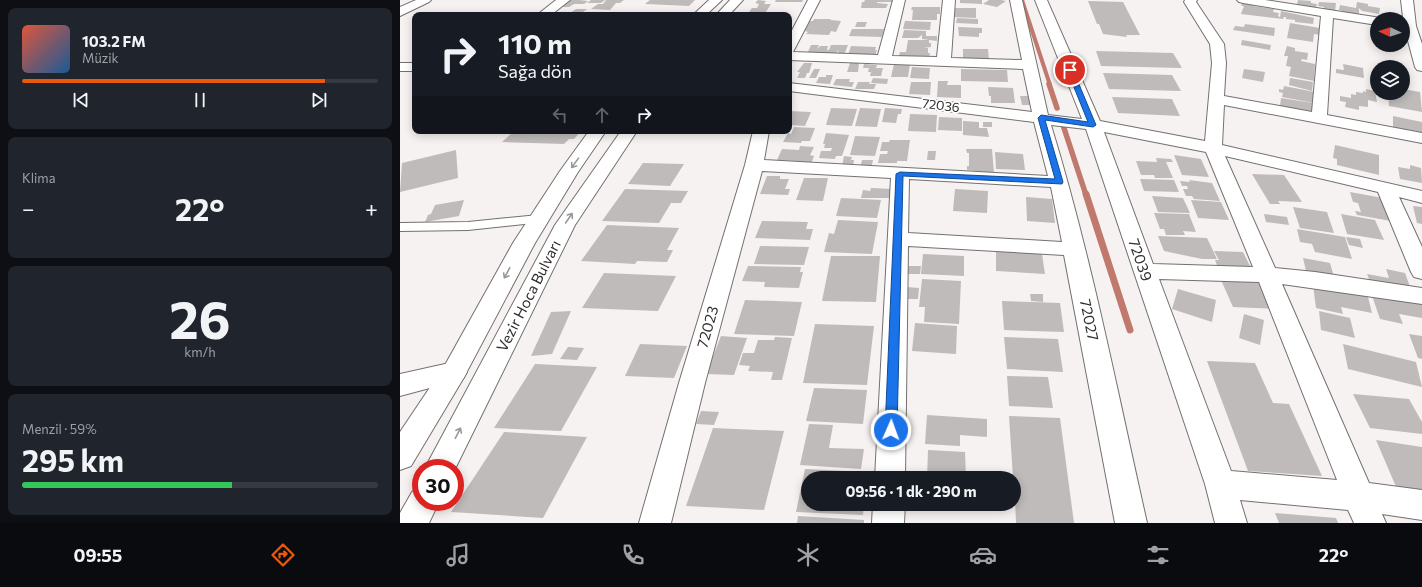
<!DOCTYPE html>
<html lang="tr">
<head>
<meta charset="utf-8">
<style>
	body { margin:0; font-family:Commissioner,sans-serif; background:#20242c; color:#f1f3f6; height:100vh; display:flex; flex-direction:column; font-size:15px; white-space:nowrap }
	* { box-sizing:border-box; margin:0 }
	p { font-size:13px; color:#9ea1a6 }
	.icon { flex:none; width:22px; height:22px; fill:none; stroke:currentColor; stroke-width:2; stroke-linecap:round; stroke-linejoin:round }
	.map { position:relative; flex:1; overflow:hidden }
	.side { display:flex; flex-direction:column; gap:8px; padding:8px; background:#0d0f14; width:400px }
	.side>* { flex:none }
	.top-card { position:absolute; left:12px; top:12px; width:380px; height:122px; border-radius:8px; box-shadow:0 2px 10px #0003; background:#171b24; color:#f1f3f6; overflow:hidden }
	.needle { width:26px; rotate:274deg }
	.tools { position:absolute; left:970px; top:12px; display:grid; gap:8px }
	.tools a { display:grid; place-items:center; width:40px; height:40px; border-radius:50%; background:#171b24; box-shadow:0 2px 10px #0003; font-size:20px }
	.speed { position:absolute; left:12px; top:459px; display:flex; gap:8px; font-size:20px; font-weight:700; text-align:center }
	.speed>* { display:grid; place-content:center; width:52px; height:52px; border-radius:50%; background:#171b24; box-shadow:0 2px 10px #0003; line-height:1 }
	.speed .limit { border:6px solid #d22; background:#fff; color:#111 }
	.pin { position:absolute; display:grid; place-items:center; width:34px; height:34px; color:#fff; margin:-17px; border:2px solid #fff; border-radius:50%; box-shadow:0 1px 4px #0007 }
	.me { position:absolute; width:44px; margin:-22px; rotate:2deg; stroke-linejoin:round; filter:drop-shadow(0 0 3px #0008) }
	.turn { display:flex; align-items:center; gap:14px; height:84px; padding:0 20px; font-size:18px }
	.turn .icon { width:52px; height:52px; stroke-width:2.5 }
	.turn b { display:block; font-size:28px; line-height:34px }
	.lanes { display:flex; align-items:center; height:38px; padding:0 20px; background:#0003; justify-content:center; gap:20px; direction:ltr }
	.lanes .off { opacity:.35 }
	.big { font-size:30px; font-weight:700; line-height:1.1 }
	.side .widget { flex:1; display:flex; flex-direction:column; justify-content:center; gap:6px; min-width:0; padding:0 14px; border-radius:8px; background:#20242c }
	.side .dial { align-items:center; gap:0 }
	.dial b { font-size:52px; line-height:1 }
	.song { display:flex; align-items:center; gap:12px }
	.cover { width:48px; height:48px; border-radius:6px; background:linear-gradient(135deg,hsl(10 70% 55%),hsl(210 70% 35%)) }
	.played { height:4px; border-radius:2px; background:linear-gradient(90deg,#ea580c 85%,#363941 85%) }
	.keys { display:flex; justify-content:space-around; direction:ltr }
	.heat { display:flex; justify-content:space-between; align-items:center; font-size:22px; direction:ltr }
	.charge { height:6px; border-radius:3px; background:linear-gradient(90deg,#34c759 59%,#363941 0) }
	.trip { position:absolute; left:401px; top:471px; width:220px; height:40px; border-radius:20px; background:#171b24; box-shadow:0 2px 10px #0003; font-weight:700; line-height:40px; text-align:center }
	.tab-bar { display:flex; height:64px; justify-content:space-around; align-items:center; background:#090b0e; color:#9ea1a6 }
	.tab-bar .icon { width:28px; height:28px }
	.tab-bar .active { color:#ea580c }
	.tab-bar b { font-size:18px; color:#f1f3f6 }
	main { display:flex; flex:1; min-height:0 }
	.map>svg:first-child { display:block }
</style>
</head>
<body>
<main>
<section class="side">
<div class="widget">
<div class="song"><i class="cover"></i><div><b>103.2 FM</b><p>Müzik</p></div></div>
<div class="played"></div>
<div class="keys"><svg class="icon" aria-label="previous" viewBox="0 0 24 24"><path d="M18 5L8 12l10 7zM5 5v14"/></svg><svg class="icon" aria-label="pause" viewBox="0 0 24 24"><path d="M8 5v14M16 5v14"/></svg><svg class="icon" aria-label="next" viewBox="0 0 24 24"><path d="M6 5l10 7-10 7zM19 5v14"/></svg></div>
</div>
<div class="widget"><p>Klima</p>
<div class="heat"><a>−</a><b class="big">22°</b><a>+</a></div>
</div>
<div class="widget dial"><b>26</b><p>km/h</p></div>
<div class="widget"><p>Menzil · 59%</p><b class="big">295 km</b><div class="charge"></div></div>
</section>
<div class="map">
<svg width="1022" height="523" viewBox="0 0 1022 523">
	<rect width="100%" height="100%" fill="#f6f2f1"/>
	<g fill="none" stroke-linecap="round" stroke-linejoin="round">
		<path stroke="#c0796c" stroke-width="4" d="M622 0 650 85"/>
		<path stroke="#c0796c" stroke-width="5.5" d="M649 84 657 108
			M662 122 686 195"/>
		<path stroke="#c0796c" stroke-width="7" d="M686 194 730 330"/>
	</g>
	<path fill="#bfbbba" d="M171 0H179L188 1 184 4H174L169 7H158Z
		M191 0H205L201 3H187Z
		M206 0H224L220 3H216L210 10 191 9 198 4H203Z
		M250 0H295L289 6 245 4Z
		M358 0 366 1 364 4H371L364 15H347L352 8H357L359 4 355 3Z
		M376 0H403L402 2H375Z
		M465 0H493L492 2H477V3L488 4 486 8H461L462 2H464Z
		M560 0H582V4L560 3Z
		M589 0H601L606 1 597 7 583 4Z
		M898 0 911 1V3L917 4 916 8 897 5Z
		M688 1 723 2 740 35H726L727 37 703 34 699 24H697Z
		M843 2 854 4 853 6 874 9 873 12 879 13 878 16 880 17 881 11 914 18 913 24 895 22V20L886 19V17H884L883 19 841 14 844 6H841Z
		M919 2 936 3 935 11 924 10V7L918 6Z
		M957 2 968 4V6L980 8 979 14 962 11 959 8V14L952 13V15L943 13V11L939 10 940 5 956 8Z
		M512 7H540V14H537V20H512L513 10H511Z
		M555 8H576V18L553 17Z
		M176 9H187L179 15H167Z
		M988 14 1002 16 1003 19H988Z
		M557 18 578 19V24L556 23Z
		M414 19H431L430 20 441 21 436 32 431 31 429 35 406 34 408 32 405 31 410 21H413Z
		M505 21 531 22 530 30 503 29Z
		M457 22H467L465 27H455Z
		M890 23 920 28V35L914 34 913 42 887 38Z
		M845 24 875 28 874 36 833 30 835 26 844 27Z
		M558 27 582 28V33H579V37L559 36Z
		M452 29H484L482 37 449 36Z
		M504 30 526 31V36H537V41L522 39V35L518 38H502Z
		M508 40H529V43H531V47L523 48H528V53H530L529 58H511L512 56H499L500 52H506Z
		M842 40 871 45 870 50 841 45Z
		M411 45H419L417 49 420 46H428L427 50H429L431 45H448L444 55H437L439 50 435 54H407Z
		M451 46 476 47 475 50H477L475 56 448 55Z
		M887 46 895 48V51L908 53 907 60 902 59 901 61 915 64 914 81 889 76 891 67 886 66 888 56H884Z
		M563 49H588L589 60 563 59Z
		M696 51 773 53 782 68 701 66Z
		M404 63H412L409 73H407L405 78H397L400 72H397Z
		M450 63H459L458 72H447Z
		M464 64 477 65 476 68H483L481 76H470L471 72H468L469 68H463Z
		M494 64H510L508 77H491Z
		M943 64 963 68 964 78 936 73V69L944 70Z
		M512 67 530 68 529 79 510 78Z
		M414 69H420L416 78H409Z
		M561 69 607 70 608 82 561 81Z
		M844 69 865 72 863 82 842 78Z
		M703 73 772 75 781 91 709 89Z
		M426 75H433L430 84 416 83 419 77H426Z
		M473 78 488 79 487 84 471 83Z
		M890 78 913 82 912 91 889 85Z
		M436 79H450L449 82H454L452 87 433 85Z
		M538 81H548L547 85H561V98L537 97Z
		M458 82H470L469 84H476L474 89H455Z
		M511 82H531L530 95 509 94Z
		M884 86 915 92 914 103 882 97 883 93 879 92V89L883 90Z
		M588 87 613 88 615 103H591V96H589Z
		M966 89 975 91 977 102 968 100V107L959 106V110L945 107 946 102 940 101V96L951 98V94L956 95V92L963 93V91L966 92Z
		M1003 89 1020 92 1022 112 989 106 988 93H1003Z
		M620 96H634L636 105H622Z
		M712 97 772 99 780 116 718 113Z
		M881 98 913 103V112L880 106Z
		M431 108 457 109 452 126 426 125Z
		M460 108 481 109 477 127 455 126Z
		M485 108 502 109 501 114H498L496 123 482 122Z
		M389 111 411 112 405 126 389 125Z
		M510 114 537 115 536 132 508 131Z
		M993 116 1022 122V134L993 128Z
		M539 117 562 118V131L538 130Z
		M563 121 579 122V128H587L589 137 563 135Z
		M583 122H592V127H583Z
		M394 127 415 128 410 141H402L401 143 383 142 388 133 391 134Z
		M114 131H181L174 139H169L164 144 102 142Z
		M426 133 449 135 442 156H436L435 159 419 158 421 151H431L432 148H424L425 144H423Z
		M455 136 480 137 475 156 450 155Z
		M490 140H510L507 161H497V163H478L480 154H487L488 151H480L482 142H489Z
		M935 145 979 155V175L937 165V159L933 158Z
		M400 146 414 147 410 155 414 156 411 164 397 163V161L377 160 382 149 399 150Z
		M566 149H592L594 173 567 170V166H569V153H567Z
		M56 150 58 178 0 192 2 163Z
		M528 151H536L535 160H527Z
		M595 152 623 154 625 170 596 169Z
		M774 155 801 159 809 177 782 175Z
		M444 156 452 157 451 160H454L453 166H442Z
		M756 158 771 159 773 162H766L773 178H755L754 175H741L736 161 757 162Z
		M462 160H473L471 169H460Z
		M243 163 284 164 270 186 228 184Z
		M1010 165 1021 168 1022 183 1000 179 998 167 1010 169Z
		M852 174 884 175 902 202 878 201 880 204H870Z
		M367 176H380V179H389L385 189H390L388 195 360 194Z
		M404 178H428L423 201 396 200Z
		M740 179 774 180 779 192 744 191Z
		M789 180 812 183 820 201 794 199 792 196H786L783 189H788L787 186H782L780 181 790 182Z
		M471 188 493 189 491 198H461L463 190 470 191Z
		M225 189 288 191 281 203H271L259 223 202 221Z
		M555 189 588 191 587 213 553 211Z
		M950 192 983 198 991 221 957 215 955 211 961 212 958 203 953 202Z
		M752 196 783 198 790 213 758 212Z
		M626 197 652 199 655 223 627 221Z
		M441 198 481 200 477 218 436 216Z
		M64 200 59 216 25 222 28 215 31 214 35 205Z
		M791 200 821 202 829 220 798 218Z
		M1013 206 1022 207V224L1017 223Z
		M893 207 927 212 934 233 900 228Z
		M754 213 789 214 796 232 783 231 785 235H766L764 229H760Z
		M864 214 887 217 889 225 866 222Z
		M941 214 975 220 984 240 947 234Z
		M438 220 478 222 472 254 424 252 429 233 434 234Z
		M362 221 408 222 406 229H413L410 240 355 238Z
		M207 225 279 228 267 250H273L267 262 237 261 235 264 181 261Z
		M897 229 945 237 952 259 915 252 912 244 900 242Z
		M758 236 807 238 817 259H802L764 251Z
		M946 237 960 239 963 248 949 245Z
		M360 246 409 247 404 265 354 264Z
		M596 251 642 254 645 274 596 271Z
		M814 251 843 252 852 270 818 268 815 260H819Z
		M523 254 564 256V276L521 274Z
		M431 256H480L476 302 422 301Z
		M903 258 930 263 935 280 907 275Z
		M348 266 401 267 400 272H403L399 288 364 287 365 282 342 281Z
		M507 266H521L520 274H506Z
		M986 269 1005 273 1012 292 971 284 967 274 989 278Z
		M204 273 276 276 258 311 182 308Z
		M522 279 561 281 559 324 524 322 525 307H519Z
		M821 280 864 283 877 309 833 307Z
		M913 285 967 293 972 313 941 307 943 314 916 308Z
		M507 287 519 288 518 299H506Z
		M778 289 816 300 812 322 772 309Z
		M970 290 1022 300V318L999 314 1003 324 980 319Z
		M630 294H643V302L631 301Z
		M345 300 402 302 394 336 334 334Z
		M602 301 660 303 664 332 604 330Z
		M171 311 152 354 131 356 151 312Z
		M919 311 950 318 955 338 921 330Z
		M844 314 864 320 860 345 839 338Z
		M515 323 557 326 556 354 512 351Z
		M415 324 474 326 467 385 403 383Z
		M1009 334 1022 336V359L1018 358Z
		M321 336 347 338 334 375 306 374Z
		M375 337 392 338 382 380H371L373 372 348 371 350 366 339 365 343 353H354L358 340H374Z
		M604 337 658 339 663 372 607 369Z
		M240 344 287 346 274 378 225 376Z
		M943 344 1016 362 1022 387 948 369Z
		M168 347 184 348 177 360 160 359Z
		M807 361 855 363 873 403 889 404 922 476 848 471Z
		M135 364 197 367 161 431 94 428Z
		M607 376 648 377 653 408 609 406Z
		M414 388 467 390 463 424 406 421Z
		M953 394 1009 399 1022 422V434L970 428Z
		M301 411 319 412 314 425 296 424Z
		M527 415 587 419V437L560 435V446L525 444Z
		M609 416 660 418 674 523H616L614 478H613Z
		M409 424 433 425 429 448 464 449 461 469 400 465Z
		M313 428 384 431 364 510 286 506Z
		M104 432 187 437 143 518 51 512Z
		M976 440 1022 447V493L997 489Z
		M528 450 565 452 566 478H527Z
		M405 469 468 472 467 478H408V504H464L463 515 396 512Z
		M875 513 936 518 938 523H879Z
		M398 516 464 520V523H397Z"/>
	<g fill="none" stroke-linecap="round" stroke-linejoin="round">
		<g stroke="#74706f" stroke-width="2">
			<path id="lane" d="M139 215 143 216 145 219 143 222 68 230 0 231V223L68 222Z"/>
		</g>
		<g stroke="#74706f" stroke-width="2">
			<path id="street" d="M16 0H31L29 2 0 16V7Z
				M156 0H170L151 15H137Z
				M408 0H420L393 52 478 55 493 0H505L492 56 537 57 543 0H555L551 58 622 60 610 0H622L648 115 682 119 635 0H647L700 121 805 141 812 63 810 44 784 2 785 0H797L796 2 824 44 826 63 824 96 912 112 921 16 843 3 839 2 837 0H865L981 18 977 19V25L933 18 927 115 1022 133V143L824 105 822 145 1022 191V203L999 197 1022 247V279L1014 277 1011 272 978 192 825 156 875 268 915 272 1022 288V304L882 284 969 483 1022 490V520L982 514 986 523H954L948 510 840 500 847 523H815L805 484 686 129 651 125C691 255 717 390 747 523H715L664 255 508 246 505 478H475L491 178 362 171 305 383 271 523H239L279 383 345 165 353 131H369L364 160 648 176 634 122 389 91V83L632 112 623 69 389 60V36ZM704 132 806 152 853 267 753 264ZM509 179 651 187 662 242 508 233ZM759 279 859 282 937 480 831 471Z
				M1001 0H1013L1016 26 1022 44V71L1017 70 1015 67 1004 26Z
				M54 362 63 365 67 372 63 379 0 396V374Z
				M473 504H505L504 523H472Z"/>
		</g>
		<g stroke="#74706f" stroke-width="2">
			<path id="secondary" d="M309 0H322L306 15H293Z
				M330 0H343L329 15H316Z
				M0 63H15V71H0Z
				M189 131H206L178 172 135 243 63 379 11 466 0 470V432L45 365 113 243 160 171Z
				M221 131H237L175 225 55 469 25 468 155 225Z
				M21 488V502H39L29 523H0V513L12 492Z"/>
		</g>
		<use href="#lane" fill="#fff" fill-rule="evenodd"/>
		<use href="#street" fill="#fff" fill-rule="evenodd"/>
		<use href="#secondary" fill="#fff" fill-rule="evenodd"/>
	</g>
	<defs><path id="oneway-shaft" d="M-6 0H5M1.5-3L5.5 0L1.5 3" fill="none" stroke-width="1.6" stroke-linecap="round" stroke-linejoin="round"/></defs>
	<g stroke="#989897">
		<use href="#oneway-shaft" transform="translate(175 163) rotate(126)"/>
		<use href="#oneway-shaft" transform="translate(169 218) rotate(-56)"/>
		<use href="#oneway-shaft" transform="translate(107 273) rotate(118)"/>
		<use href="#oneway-shaft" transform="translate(58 433) rotate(-63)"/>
	</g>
	<path fill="#1a73e8" stroke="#114b97" d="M668 68 673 70 696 125 693 127 645 120 663 182 662 184 503 176 497 430 496 434 491 435 487 434 485 430 496 174 500 172 655 179 638 118 641 115 688 122 667 70Z"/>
	<g text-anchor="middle" stroke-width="3.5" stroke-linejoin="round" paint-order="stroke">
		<g font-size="13" fill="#31302f" stroke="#fff">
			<text transform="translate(541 105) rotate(7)" y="5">72036</text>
		</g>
		<g font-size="15" fill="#31302f" stroke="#fff">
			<text transform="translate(740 260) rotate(71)" y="5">72039</text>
			<text transform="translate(129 296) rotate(-63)" y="5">Vezir Hoca Bulvarı</text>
			<text transform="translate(689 320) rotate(78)" y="5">72027</text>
			<text transform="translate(308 327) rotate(-74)" y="5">72023</text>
		</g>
	</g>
</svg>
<div class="tools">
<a><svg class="needle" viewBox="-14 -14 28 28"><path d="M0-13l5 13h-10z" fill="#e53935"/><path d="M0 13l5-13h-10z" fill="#9ea1a6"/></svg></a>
<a><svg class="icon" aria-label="layers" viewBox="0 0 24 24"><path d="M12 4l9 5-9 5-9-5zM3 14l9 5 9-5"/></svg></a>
</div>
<div class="speed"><div class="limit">30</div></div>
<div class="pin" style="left:670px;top:70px;background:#d93025"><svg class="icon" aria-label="arrive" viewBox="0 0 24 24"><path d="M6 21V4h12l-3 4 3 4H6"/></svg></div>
<svg class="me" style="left:491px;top:430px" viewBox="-20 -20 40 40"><circle r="17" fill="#1a73e8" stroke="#fff" stroke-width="3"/><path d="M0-11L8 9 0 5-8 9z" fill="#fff"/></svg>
<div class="trip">09:56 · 1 dk · 290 m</div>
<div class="top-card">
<div class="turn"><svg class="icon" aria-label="right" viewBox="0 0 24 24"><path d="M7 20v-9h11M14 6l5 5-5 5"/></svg><div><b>110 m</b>Sağa dön</div></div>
<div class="lanes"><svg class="icon off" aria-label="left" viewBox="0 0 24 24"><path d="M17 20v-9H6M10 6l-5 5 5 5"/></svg><svg class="icon off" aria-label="ahead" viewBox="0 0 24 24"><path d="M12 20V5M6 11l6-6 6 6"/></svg><svg class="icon" aria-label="right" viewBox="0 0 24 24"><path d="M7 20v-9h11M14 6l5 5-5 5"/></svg></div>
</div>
</div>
</main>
<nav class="tab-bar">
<b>09:55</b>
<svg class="icon active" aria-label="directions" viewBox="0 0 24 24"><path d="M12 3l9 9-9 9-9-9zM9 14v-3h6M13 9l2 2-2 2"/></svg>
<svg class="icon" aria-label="music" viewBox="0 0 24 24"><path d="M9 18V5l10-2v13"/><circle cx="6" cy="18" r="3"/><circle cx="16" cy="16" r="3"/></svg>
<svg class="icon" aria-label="phone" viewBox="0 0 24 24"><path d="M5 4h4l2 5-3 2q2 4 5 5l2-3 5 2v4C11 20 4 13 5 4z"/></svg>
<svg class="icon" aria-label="climate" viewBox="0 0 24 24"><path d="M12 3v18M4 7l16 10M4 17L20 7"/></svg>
<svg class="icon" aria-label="car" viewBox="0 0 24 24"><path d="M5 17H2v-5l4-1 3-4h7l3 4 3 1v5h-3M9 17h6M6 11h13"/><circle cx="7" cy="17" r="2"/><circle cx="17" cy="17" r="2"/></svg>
<svg class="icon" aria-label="filters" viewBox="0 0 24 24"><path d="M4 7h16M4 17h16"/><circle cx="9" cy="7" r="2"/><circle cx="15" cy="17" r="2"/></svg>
<b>22°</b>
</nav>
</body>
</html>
